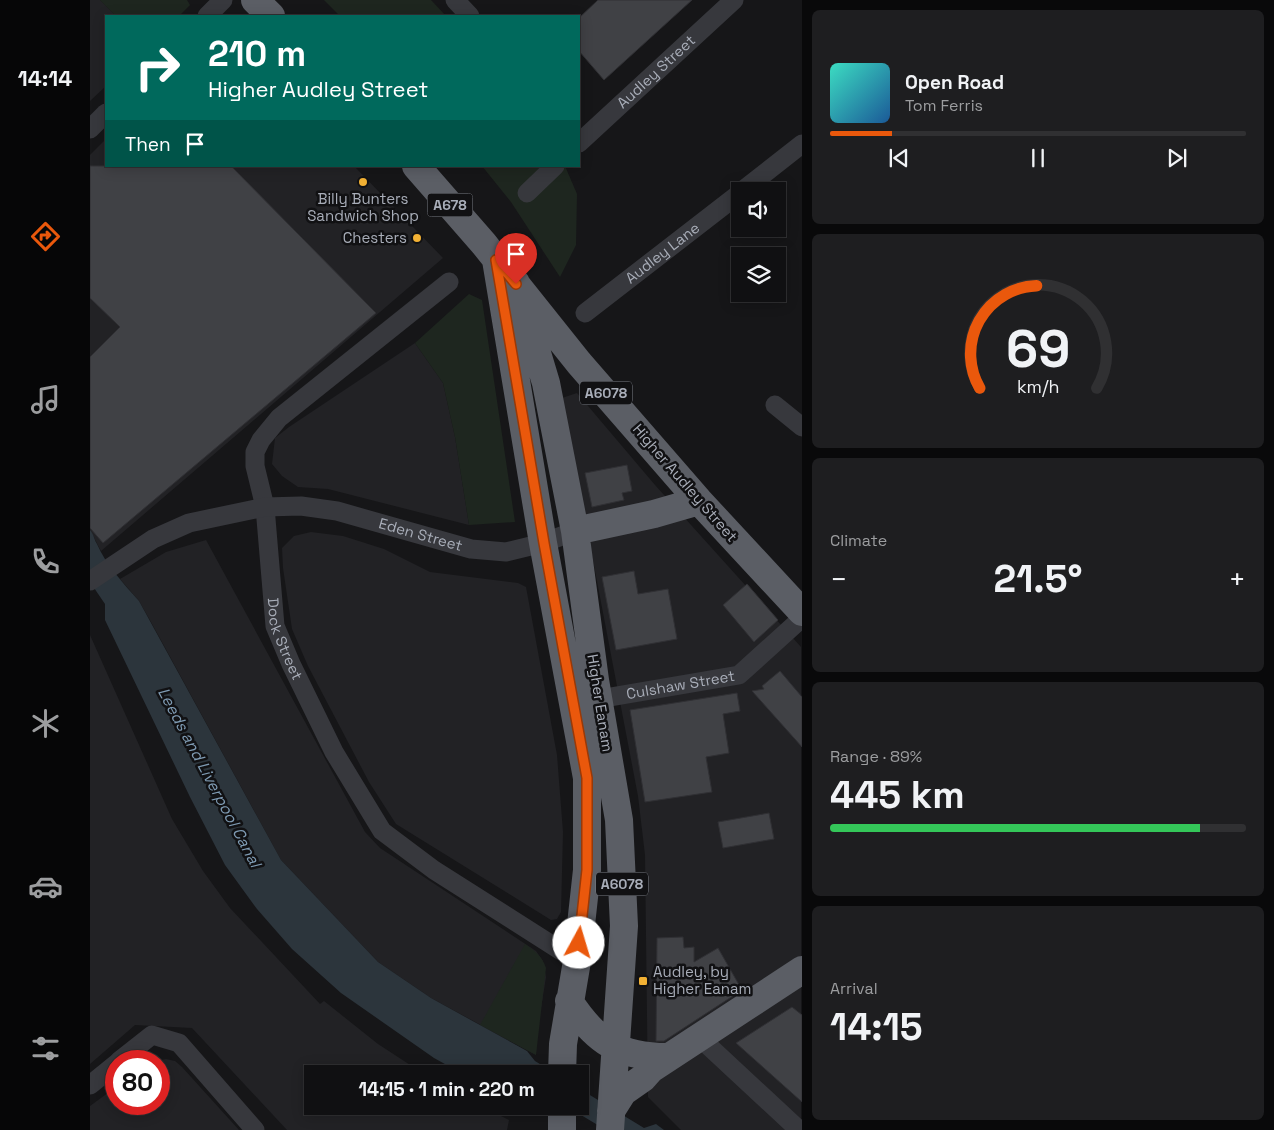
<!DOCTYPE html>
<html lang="en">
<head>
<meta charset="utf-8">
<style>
	body { margin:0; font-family:"Space Grotesk",sans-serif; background:#1e1e20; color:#f1f3f6; height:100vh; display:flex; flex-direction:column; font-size:19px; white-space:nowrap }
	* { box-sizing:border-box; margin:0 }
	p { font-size:16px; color:#9c9d9f }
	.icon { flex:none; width:28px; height:28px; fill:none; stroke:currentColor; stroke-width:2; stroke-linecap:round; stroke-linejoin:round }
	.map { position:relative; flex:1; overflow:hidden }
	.panel { display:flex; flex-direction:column; gap:10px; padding:10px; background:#09090a; width:472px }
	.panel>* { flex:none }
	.top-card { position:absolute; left:15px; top:15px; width:475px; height:152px; border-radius:0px; box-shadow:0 2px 12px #0003,0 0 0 1px #303032; background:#00695c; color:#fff; overflow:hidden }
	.buttons { position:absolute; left:641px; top:182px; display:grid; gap:10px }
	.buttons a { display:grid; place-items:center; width:55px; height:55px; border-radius:0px; background:#101012; box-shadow:0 2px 12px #0003,0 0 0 1px #303032; font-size:25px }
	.speed { position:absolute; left:15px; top:1050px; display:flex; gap:10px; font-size:25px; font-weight:700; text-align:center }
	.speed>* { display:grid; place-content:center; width:65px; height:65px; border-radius:50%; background:#101012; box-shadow:0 2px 12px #0003,0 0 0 1px #303032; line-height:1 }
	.speed .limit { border:8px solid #d22; background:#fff; color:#111 }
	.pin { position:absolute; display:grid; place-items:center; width:42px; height:42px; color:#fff; margin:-51px -21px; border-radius:50% 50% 50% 0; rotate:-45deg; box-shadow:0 0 5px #0007 }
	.pin .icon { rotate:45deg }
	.me { position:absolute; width:55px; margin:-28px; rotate:6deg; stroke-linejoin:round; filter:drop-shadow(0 0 4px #0008) }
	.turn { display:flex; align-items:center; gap:18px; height:105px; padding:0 20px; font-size:22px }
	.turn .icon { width:65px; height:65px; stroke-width:2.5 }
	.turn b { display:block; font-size:35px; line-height:42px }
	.then { display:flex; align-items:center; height:48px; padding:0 20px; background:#0003; gap:10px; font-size:19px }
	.big { font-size:38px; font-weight:700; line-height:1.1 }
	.panel .tile { flex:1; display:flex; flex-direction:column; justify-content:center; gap:8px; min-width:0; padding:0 18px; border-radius:8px; background:#1e1e20 }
	.panel .dial { align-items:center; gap:0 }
	.dial svg { height:130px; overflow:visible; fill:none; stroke:#303032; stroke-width:7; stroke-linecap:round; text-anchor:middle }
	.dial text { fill:#f1f3f6; stroke:none }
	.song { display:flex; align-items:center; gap:15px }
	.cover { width:60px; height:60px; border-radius:8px; background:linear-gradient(135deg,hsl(170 70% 55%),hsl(210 70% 35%)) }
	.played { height:5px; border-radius:2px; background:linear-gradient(90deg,#ea580c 15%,#303032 15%) }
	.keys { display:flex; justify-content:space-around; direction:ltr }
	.heat { display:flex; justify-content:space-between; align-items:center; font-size:28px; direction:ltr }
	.charge { height:8px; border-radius:4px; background:linear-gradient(90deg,#34c759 89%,#303032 0) }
	.trip { position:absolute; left:214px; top:1065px; width:285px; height:50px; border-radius:0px; background:#101012; box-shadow:0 2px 12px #0003,0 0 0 1px #303032; font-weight:700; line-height:50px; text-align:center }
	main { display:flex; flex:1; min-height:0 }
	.dock { display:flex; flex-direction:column; width:90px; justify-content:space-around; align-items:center; background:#060607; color:#9c9d9f }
	.dock .icon { width:35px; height:35px }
	.dock .selected { color:#ea580c }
	.dock b { font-size:22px; color:#f1f3f6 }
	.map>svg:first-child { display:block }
</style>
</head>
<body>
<main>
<nav class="dock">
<b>14:14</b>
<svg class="icon selected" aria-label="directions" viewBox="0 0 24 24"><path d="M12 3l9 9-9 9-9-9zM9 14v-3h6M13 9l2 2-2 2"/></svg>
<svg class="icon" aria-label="music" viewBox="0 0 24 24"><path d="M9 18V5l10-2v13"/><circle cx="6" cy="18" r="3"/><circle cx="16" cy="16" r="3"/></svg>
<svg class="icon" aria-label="phone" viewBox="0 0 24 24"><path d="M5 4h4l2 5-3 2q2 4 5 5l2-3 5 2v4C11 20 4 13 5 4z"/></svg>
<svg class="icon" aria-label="climate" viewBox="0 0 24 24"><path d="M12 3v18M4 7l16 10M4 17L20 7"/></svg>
<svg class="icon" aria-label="car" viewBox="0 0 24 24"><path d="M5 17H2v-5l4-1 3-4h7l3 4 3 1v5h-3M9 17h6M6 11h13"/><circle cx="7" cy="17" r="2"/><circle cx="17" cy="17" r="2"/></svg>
<svg class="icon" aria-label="filters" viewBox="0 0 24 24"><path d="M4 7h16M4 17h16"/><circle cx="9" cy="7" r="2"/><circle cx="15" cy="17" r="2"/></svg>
</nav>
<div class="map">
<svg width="712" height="1130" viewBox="0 0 712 1130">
	<rect width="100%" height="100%" fill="#161618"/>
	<path fill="#222225" d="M0 0H10L26 16H16V86L0 101Z
		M16 139V166H264L353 258 11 551 0 530V155Z
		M325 343 353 383 365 437 379 525 238 489 208 487 192 476 182 464 185 438 199 427Z
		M487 393 565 485 711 647V1130H591L558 1097 555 855 548 796 472 398Z
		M221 532 253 536 294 549 340 572 428 583 436 587 467 755 473 832 471 912 467 919 461 920 306 824 279 782 218 666 202 629 193 568 192 548 204 536Z
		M116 540 275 832 290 848 446 951 453 961 456 977 447 1033 446 1055 341 998 288 962 191 860 61 622 49 601 30 579 76 552Z
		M0 635 82 819 113 871 140 908 230 1004 234 1001 288 1044 334 1074H222V1106H391L419 1120 417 1130H197L102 1028 45 1025 0 1064Z
		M76 1059 85 1061 92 1067 149 1130H0V1106L26 1087V1104H69V1061H65Z"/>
	<path fill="#1e261f" d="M10 0H97L100 5 89 16H26Z
		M234 0H341L356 16H250Z
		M392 166H475L487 194 486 245 470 277 421 202Z
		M379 294 392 300 425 522 379 525 365 437 353 383 325 343Z
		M435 944C445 951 452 956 456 968L446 1055 390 1025Z"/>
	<path fill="#2c353c" d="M0 530C4 535 4 539 7 544 16 565 34 584 49 601L191 860 288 962 341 998 437 1051 445 1061 466 1074H373L344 1058 251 993 202 949 167 909 135 865 100 797 15 620V604L0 582Z
		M490 1089 554 1128 566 1124 574 1130H516L476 1106H490Z"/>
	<path fill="#404145" stroke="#303034" d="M508 0H602L514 80 489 51V18Z
		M0 166H141L286 313 13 543 0 528V357L30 327 0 298Z
		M537 465 542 491 532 493 534 500 502 507 495 473Z
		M544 571 548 594 578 589 587 639 526 650 512 577Z
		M657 584 688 620 664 642 633 605Z
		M690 671 712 697V747L662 691 674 689 672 686Z
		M647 693 650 711 633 714 639 753 616 757 622 792 555 802 540 710Z
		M679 813 684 839 633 848 628 822Z
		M593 937 594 948 604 947V962L628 948 652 990 574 1041H566L567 938Z
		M702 1007 712 1015V1102L646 1043Z"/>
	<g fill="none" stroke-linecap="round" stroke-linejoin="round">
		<g stroke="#37383d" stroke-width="19">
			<path d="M365 0 380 16"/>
			<path d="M117 16 133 0"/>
			<path d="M0 129 16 113"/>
			<path id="s1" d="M489 143 644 0"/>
			<path d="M652 191 712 144"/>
			<path d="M437 193 465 166"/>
			<path id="s2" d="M359 282 189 418 171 440 165 452V466L175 507 185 626 201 664 244 752 292 831 344 870 487 961"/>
			<path id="s3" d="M495 313 650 193"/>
			<path d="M685 405 712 427"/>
			<path id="s4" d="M0 581 63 539 99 523 175 507 211 506 247 511 381 549 416 552 453 543 485 531"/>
			<path id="s5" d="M497 701 649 675 712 618"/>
			<path d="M609 1037 709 1130"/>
			<path d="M29 1061 62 1035 89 1043 165 1130"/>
			<path d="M0 1085 26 1064"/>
		</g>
		<path stroke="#5b5e65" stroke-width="28" d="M165 0 181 16
			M326 166 394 244 489 363 609 501 712 612
			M406 260 453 543 497 778V870L487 961 473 1044 472 1074
			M426 283 456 383 485 531 505 680 529 820 534 926 520 1130
			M485 531 564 514 609 501
			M479 1001C505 1041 529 1057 577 1057
			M521 1111 533 1092 553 1078 561 1069 712 970
			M472 1130V1106"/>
	</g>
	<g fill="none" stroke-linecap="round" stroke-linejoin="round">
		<g stroke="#983908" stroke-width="12">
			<path id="route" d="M426 284 406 260 454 543 497 778V870L489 943"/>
		</g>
		<use href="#route" stroke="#ea580c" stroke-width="9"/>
	</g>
	<g fill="#f2b134" stroke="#111113" stroke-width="2">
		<circle cx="273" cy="182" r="5"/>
		<circle cx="327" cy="238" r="5"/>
		<rect x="548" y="976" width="10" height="10" rx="2.5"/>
	</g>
	<g text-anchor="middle" stroke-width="5" stroke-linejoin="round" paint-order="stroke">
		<g fill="#111113" stroke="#7b7e86" stroke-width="1">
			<rect x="337.5" y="193.5" width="45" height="23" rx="4"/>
			<rect x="490" y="381.5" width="52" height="23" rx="4"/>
			<rect x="506" y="872.5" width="52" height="23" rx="4"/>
		</g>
		<g font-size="14" font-weight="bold" fill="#a8adb8">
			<text x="360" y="210">A678</text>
			<text x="516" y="398">A6078</text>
			<text x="532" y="889">A6078</text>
		</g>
		<g font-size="15" fill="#a8adb8" stroke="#111113">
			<text dy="5" stroke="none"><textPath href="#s1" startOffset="105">Audley Street</textPath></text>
			<text dy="5" stroke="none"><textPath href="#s3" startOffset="98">Audley Lane</textPath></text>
			<text transform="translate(595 483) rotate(49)" y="5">Higher Audley Street</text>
			<text dy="5" stroke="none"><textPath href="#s4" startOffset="352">Eden Street</textPath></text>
			<text dy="5" stroke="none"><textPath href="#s2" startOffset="450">Dock Street</textPath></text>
			<text dy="5" stroke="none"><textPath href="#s5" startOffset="95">Culshaw Street</textPath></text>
			<text transform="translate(510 703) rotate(81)" y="5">Higher Eanam</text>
		</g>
		<g font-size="15" fill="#a8adb8" stroke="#111113">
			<text x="273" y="204">Billy Bunters<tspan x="273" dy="17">Sandwich Shop</tspan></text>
			<text x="317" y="243" text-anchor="end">Chesters</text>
			<text x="563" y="977" text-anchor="start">Audley, by<tspan x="563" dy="17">Higher Eanam</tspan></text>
		</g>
		<g font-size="16" font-style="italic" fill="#7f9bb3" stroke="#111113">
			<text transform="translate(120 777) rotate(62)" y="6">Leeds and Liverpool Canal</text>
		</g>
	</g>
</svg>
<div class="buttons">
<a><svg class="icon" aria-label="sound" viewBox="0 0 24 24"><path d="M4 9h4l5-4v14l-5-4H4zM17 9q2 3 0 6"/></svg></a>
<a><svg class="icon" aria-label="layers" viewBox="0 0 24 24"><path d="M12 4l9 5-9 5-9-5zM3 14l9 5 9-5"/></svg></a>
</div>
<div class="speed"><div class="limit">80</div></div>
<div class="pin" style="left:426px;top:284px;background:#d93025"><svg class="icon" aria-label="arrive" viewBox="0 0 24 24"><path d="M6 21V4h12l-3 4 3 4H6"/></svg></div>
<svg class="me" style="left:489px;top:943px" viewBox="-20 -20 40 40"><circle r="19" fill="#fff"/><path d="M0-13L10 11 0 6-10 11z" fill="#ea580c"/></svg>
<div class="trip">14:15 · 1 min · 220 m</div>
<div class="top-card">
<div class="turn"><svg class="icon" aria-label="right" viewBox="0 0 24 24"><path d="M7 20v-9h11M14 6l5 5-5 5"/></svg><div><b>210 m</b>Higher Audley Street</div></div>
<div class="then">Then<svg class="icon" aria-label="arrive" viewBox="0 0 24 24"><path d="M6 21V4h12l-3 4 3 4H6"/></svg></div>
</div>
</div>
<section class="panel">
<div class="tile">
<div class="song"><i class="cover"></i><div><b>Open Road</b><p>Tom Ferris</p></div></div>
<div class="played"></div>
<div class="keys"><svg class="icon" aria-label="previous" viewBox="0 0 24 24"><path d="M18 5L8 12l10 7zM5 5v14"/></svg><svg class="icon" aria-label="pause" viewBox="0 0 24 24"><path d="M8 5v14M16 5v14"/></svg><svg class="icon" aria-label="next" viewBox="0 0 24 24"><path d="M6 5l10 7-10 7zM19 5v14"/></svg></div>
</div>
<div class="tile dial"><svg viewBox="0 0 100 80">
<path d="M14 69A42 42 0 1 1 86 69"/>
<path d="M14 69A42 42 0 0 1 49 6" stroke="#ea580c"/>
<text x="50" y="56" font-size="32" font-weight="700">69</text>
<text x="50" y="72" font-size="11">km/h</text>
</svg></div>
<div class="tile"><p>Climate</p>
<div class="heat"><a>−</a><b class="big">21.5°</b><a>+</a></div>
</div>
<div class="tile"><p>Range · 89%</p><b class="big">445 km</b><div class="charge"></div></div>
<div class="tile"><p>Arrival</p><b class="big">14:15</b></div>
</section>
</main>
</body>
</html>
